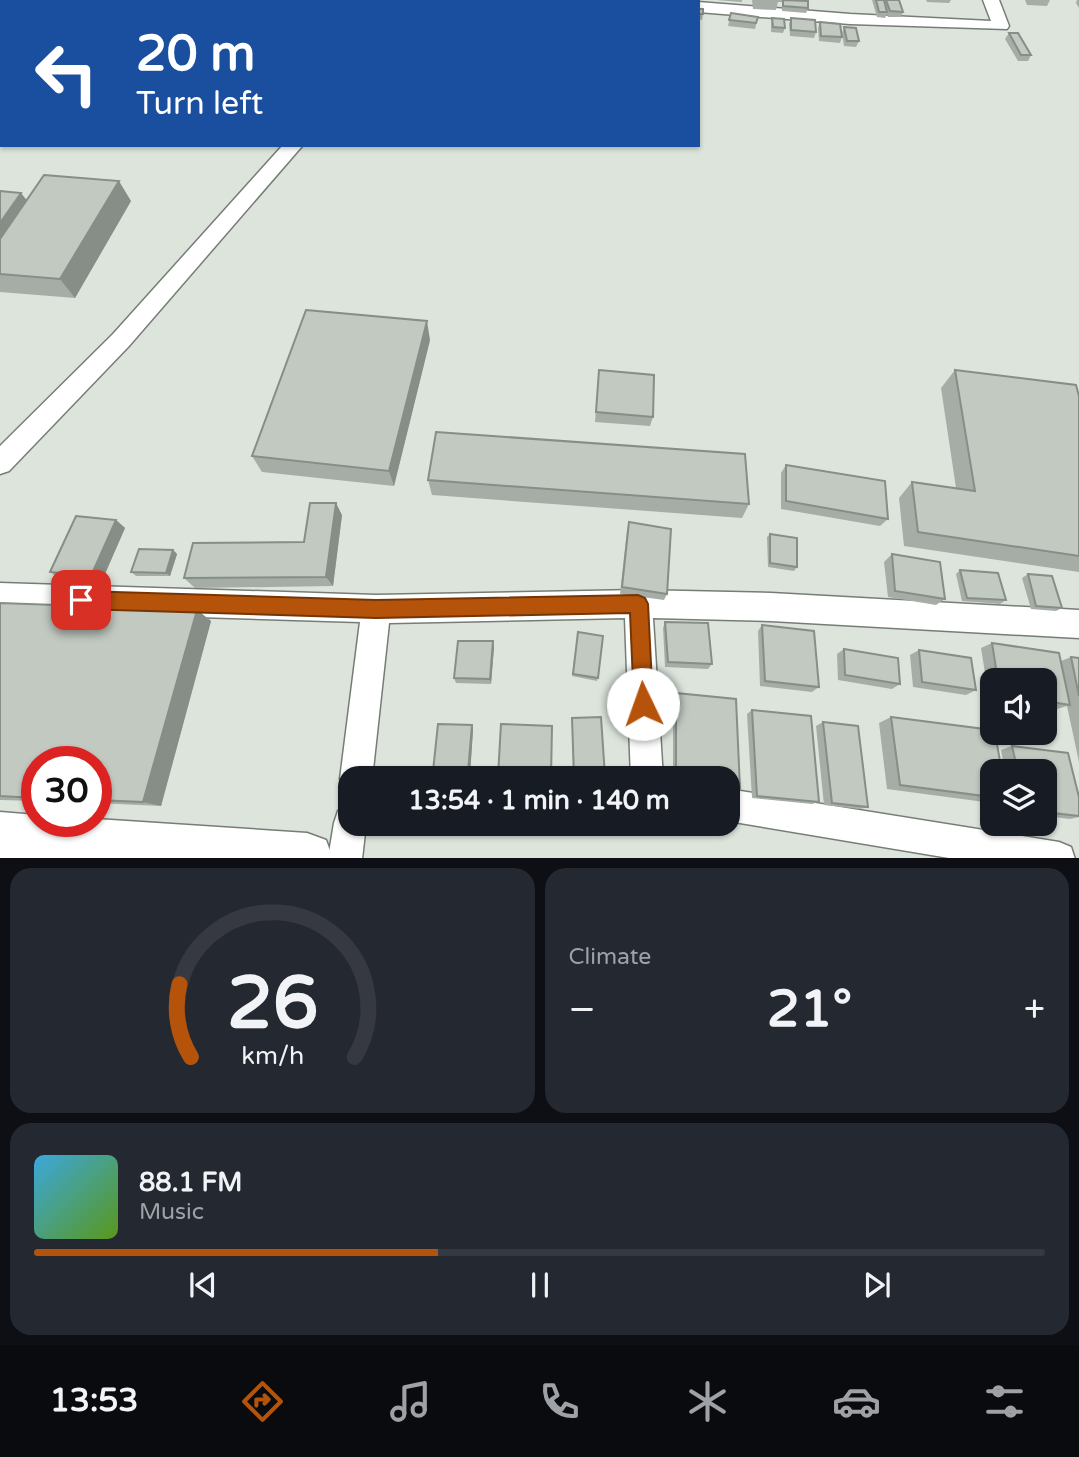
<!DOCTYPE html>
<html lang="en">
<head>
<meta charset="utf-8">
<style>
	body { margin:0; font-family:"Varela Round",sans-serif; background:#242831; color:#f1f3f6; height:100vh; display:flex; flex-direction:column; font-size:26px; white-space:nowrap }
	* { box-sizing:border-box; margin:0 }
	p { font-size:23px; color:#9ea1a6 }
	.icon { flex:none; width:38px; height:38px; fill:none; stroke:currentColor; stroke-width:2; stroke-linecap:round; stroke-linejoin:round }
	.map { position:relative; height:858px; overflow:hidden }
	.sheet { display:flex; flex-direction:column; gap:10px; padding:10px; background:#0d0f14; flex:1 }
	.sheet>* { flex:none }
	.top-card { position:absolute; left:0px; top:0px; width:700px; height:147px; box-shadow:0 2px 5px #0004; background:#1a4fa0; color:#fff; overflow:hidden }
	.tools { position:absolute; left:980px; top:668px; display:grid; gap:14px }
	.tools a { display:grid; place-items:center; width:77px; height:77px; border-radius:14px; background:#171b24; box-shadow:0 2px 5px #0004; font-size:35px }
	.speed { position:absolute; left:21px; top:746px; display:flex; gap:14px; font-size:35px; font-weight:700; text-align:center }
	.speed>* { display:grid; place-content:center; width:91px; height:91px; border-radius:50%; background:#171b24; box-shadow:0 2px 5px #0004; line-height:1 }
	.speed .limit { border:10px solid #d22; background:#fff; color:#111 }
	.pin { position:absolute; display:grid; place-items:center; width:60px; height:60px; color:#fff; margin:-30px; border-radius:14px; box-shadow:0 4px 10px #0006 }
	.me { position:absolute; width:77px; margin:-38px; rotate:357deg; stroke-linejoin:round; filter:drop-shadow(0 0 5px #0008) }
	.turn { display:flex; align-items:center; gap:24px; height:147px; padding:0 21px; font-size:32px }
	.turn .icon { width:91px; height:91px; stroke-width:2.5 }
	.turn b { display:block; font-size:49px; line-height:60px }
	.big { font-size:52px; font-weight:700; line-height:1.1 }
	.sheet .widget { flex:1; display:flex; flex-direction:column; justify-content:center; gap:10px; min-width:0; padding:0 24px; border-radius:21px; background:#242831 }
	.sheet .dial { align-items:center; gap:0 }
	.dial svg { height:182px; overflow:visible; fill:none; stroke:#363941; stroke-width:7; stroke-linecap:round; text-anchor:middle }
	.dial text { fill:#f1f3f6; stroke:none }
	.song { display:flex; align-items:center; gap:21px }
	.cover { width:84px; height:84px; border-radius:10px; background:linear-gradient(135deg,hsl(200 70% 55%),hsl(90 70% 35%)) }
	.played { height:7px; border-radius:4px; background:linear-gradient(90deg,#b45309 40%,#363941 40%) }
	.keys { display:flex; justify-content:space-around; direction:ltr }
	.heat { display:flex; justify-content:space-between; align-items:center; font-size:38px; direction:ltr }
	.sheet .tiles { flex:1; display:grid; gap:10px; grid-template-columns:1fr 1fr }
	.widget:last-child { grid-column:span 2 }
	.trip { position:absolute; left:338px; top:766px; width:402px; height:70px; border-radius:21px; background:#171b24; box-shadow:0 2px 5px #0004; font-weight:700; line-height:70px; text-align:center }
	.tab-bar { display:flex; height:112px; justify-content:space-around; align-items:center; background:#090b0e; color:#9ea1a6 }
	.tab-bar .icon { width:49px; height:49px }
	.tab-bar .active { color:#b45309 }
	.tab-bar b { font-size:32px; color:#f1f3f6 }
	.map>svg:first-child { display:block }
</style>
</head>
<body>
<div class="map">
<svg width="1079" height="859" viewBox="0 0 1079 859">
	<rect width="100%" height="100%" fill="#dce4dc"/>
	<g fill="none" stroke-linecap="round" stroke-linejoin="round">
		<g stroke="#767d76" stroke-width="3">
			<path id="minor" d="M412 0H428L411 2Z
				M983 0H999L1009 26 1007 29 850 24 698 12V2L850 14 991 21Z
				M283 145H303L129 346 9 471 0 474V446L113 334Z
				M0 583 376 595 638 590 771 593 1079 610V638L771 621 653 618 663 779H631L625 618 389 623 372 779H350V792L345 790 340 779 360 622 0 611Z
				M728 789 1059 842 1071 847 1075 859H955L728 821Z
				M350 807V824H366L362 859H328L334 823 338 811Z"/>
		</g>
		<g stroke="#767d76" stroke-width="3">
			<path id="primary" d="M0 812 37 815V821H96V819L307 833 326 840 333 859H0Z"/>
		</g>
		<use href="#minor" fill="#fff" fill-rule="evenodd"/>
		<use href="#primary" fill="#fff" fill-rule="evenodd"/>
	</g>
	<path fill="#a6ada6" d="M646 0H681V2H646Z
		M716 0H742V2Z
		M752 0H807L808 8 806 13 782 11V2H778L776 10 753 9Z
		M872 0H899L903 12 901 17H888L887 14 885 18 877 17Z
		M926 0H951L949 3 927 2Z
		M1025 0H1050L1047 6 1027 5Z
		M1077 0H1079V8L1076 3Z
		M698 9 703 14 702 20 698 19Z
		M731 13 758 17 755 29 728 26Z
		M772 18 785 28 783 33 771 32V24Z
		M791 18 816 32 814 38 790 36 789 24Z
		M820 22 842 37 840 43 819 41 818 28Z
		M844 27 859 41 856 47 844 46 842 33Z
		M1009 33 1031 55 1028 61H1018L1005 39Z
		M0 191 27 200 131 201 75 298 0 292Z
		M430 340 394 486 262 472 252 456Z
		M599 370 653 417 650 426 595 422Z
		M955 370 1079 396V572L904 546 899 498 912 482 956 488 941 388Z
		M786 465 888 519 880 526 781 509V473Z
		M428 480 749 504 742 518 432 495Z
		M342 515 333 586 195 588 184 578 304 542Z
		M116 520 125 528 101 583 60 579 50 572Z
		M629 522 667 594 664 600 620 594 627 530Z
		M770 534 797 567 794 571 768 567 767 537Z
		M173 550 177 554 170 576H136L131 572Z
		M892 554 945 599 936 605 888 597 884 562Z
		M960 570 1006 600 1000 604 962 601 956 574Z
		M1028 574 1062 608 1056 611 1031 609 1022 578Z
		M0 603 197 610 211 621 161 806 96 803V761H37V801L0 800Z
		M665 622 712 664 708 669 665 667 663 628Z
		M762 625 819 687 812 692 760 686 758 631Z
		M578 632 603 636 597 681 572 676Z
		M493 641 494 647 491 684 456 683 454 678Z
		M992 643 1061 661 1071 657 1079 658V762L1067 706 1057 709 1045 707V681H992V699L989 698 981 648Z
		M844 649 900 684 892 689 838 680 837 654Z
		M919 650 976 690 966 695 913 687 910 655Z
		M676 693 740 788 735 791 728 790V779H673V698Z
		M752 710 819 802 812 804 752 798 747 714Z
		M891 717 992 772V803L887 789 879 723Z
		M572 718 605 776 603 778 573 779Z
		M823 722 868 807 860 809 824 805 816 726Z
		M472 725 473 730 470 775 435 774 433 771Z
		M552 726 551 779H499L498 776Z
		M1012 746 1079 797V817L1070 819 1045 816V772H1005L1001 750Z"/>
	<path fill="#878d87" d="M119 181 131 201 75 298 60 279Z
		M21 193 33 208 0 257V223Z
		M427 321 430 340 394 486 389 471Z
		M336 503 342 515 333 586 326 577Z
		M116 520 125 528 101 583 91 576Z
		M173 550 177 554 170 576 166 573Z
		M197 610 211 621 161 806 143 802Z
		M493 641 494 647 491 684 490 679Z
		M472 725 473 730 470 775 468 772Z"/>
	<path fill="#c1c9c1" stroke="#878d87" stroke-width="2" d="M173 0H203V1L172 2Z
		M783 0 808 1V8L783 6Z
		M876 0H884L887 12H879Z
		M886 0H899L903 12 890 11Z
		M698 9H703V14H698Z
		M731 13 758 17 756 23 729 20Z
		M772 18 784 19 785 28 773 27Z
		M791 18 815 20 816 32 791 30Z
		M820 22 840 24 842 37 821 36Z
		M844 27 856 28 859 41H847Z
		M1009 33H1018L1031 55H1021Z
		M44 175 119 181 60 279 0 274V239Z
		M0 191 21 193 0 223Z
		M306 310 427 321 389 471 252 456Z
		M599 370 654 375 653 417 596 412Z
		M955 370 1076 385 1079 396V556L918 532 912 482 975 491Z
		M436 432 745 454 749 504 428 480Z
		M786 465 885 481 888 519 786 501Z
		M310 503H336L326 577 184 578 193 543 304 542Z
		M76 516 116 520 91 576 50 572Z
		M629 522 671 529 667 594 622 587Z
		M770 534 797 538V567L770 563Z
		M139 549 173 550 166 573 131 572Z
		M892 554 940 562 945 599 895 591Z
		M960 570 998 573 1006 600 967 598Z
		M1028 574 1052 576 1062 608 1036 606Z
		M0 603 197 610 143 802 96 800V761H37V798L0 796Z
		M665 622 708 623 712 664 668 662Z
		M762 625 814 631 819 687 765 681Z
		M578 632 603 636 598 678 573 674Z
		M458 641H493L490 679 454 678Z
		M992 643 1059 653 1070 705 1045 701V681H998Z
		M844 649 898 658 900 684 845 675Z
		M919 650 971 658 976 690 922 682Z
		M1071 657 1079 658V696Z
		M676 693 736 699 740 788 728 787V779H676Z
		M752 710 811 716 819 802 757 796Z
		M601 717 605 776H574L572 718Z
		M891 717 992 730V733H995L1002 772H992V797L900 785Z
		M823 722 858 726 868 807 832 803Z
		M438 724 472 725 468 772 433 771Z
		M501 724 552 726 551 778 498 776Z
		M1012 746 1068 753 1079 797V816L1045 812V772H1018Z"/>
	<path fill="#b45309" stroke="#753606" stroke-width="2" d="M81 591 376 600 638 595 645 598 648 604 653 704 650 711 643 714 636 711 634 704 630 613 376 618 81 609 74 606 72 600 74 593Z"/>
</svg>
<div class="tools">
<a><svg class="icon" aria-label="sound" viewBox="0 0 24 24"><path d="M4 9h4l5-4v14l-5-4H4zM17 9q2 3 0 6"/></svg></a>
<a><svg class="icon" aria-label="layers" viewBox="0 0 24 24"><path d="M12 4l9 5-9 5-9-5zM3 14l9 5 9-5"/></svg></a>
</div>
<div class="speed"><div class="limit">30</div></div>
<div class="pin" style="left:81px;top:600px;background:#d93025"><svg class="icon" aria-label="arrive" viewBox="0 0 24 24"><path d="M6 21V4h12l-3 4 3 4H6"/></svg></div>
<svg class="me" style="left:643px;top:704px" viewBox="-20 -20 40 40"><circle r="19" fill="#fff"/><path d="M0-13L10 11 0 6-10 11z" fill="#b45309"/></svg>
<div class="trip">13:54 · 1 min · 140 m</div>
<div class="top-card">
<div class="turn"><svg class="icon" aria-label="left" viewBox="0 0 24 24"><path d="M17 20v-9H6M10 6l-5 5 5 5"/></svg><div><b>20 m</b>Turn left</div></div>
</div>
</div>
<section class="sheet">
<div class="tiles">
<div class="widget dial"><svg viewBox="0 0 100 80">
<path d="M14 69A42 42 0 1 1 86 69"/>
<path d="M14 69A42 42 0 0 1 9 37" stroke="#b45309"/>
<text x="50" y="56" font-size="32" font-weight="700">26</text>
<text x="50" y="72" font-size="11">km/h</text>
</svg></div>
<div class="widget"><p>Climate</p>
<div class="heat"><a>−</a><b class="big">21°</b><a>+</a></div>
</div>
<div class="widget">
<div class="song"><i class="cover"></i><div><b>88.1 FM</b><p>Music</p></div></div>
<div class="played"></div>
<div class="keys"><svg class="icon" aria-label="previous" viewBox="0 0 24 24"><path d="M18 5L8 12l10 7zM5 5v14"/></svg><svg class="icon" aria-label="pause" viewBox="0 0 24 24"><path d="M8 5v14M16 5v14"/></svg><svg class="icon" aria-label="next" viewBox="0 0 24 24"><path d="M6 5l10 7-10 7zM19 5v14"/></svg></div>
</div>
</div>
</section>
<nav class="tab-bar">
<b>13:53</b>
<svg class="icon active" aria-label="directions" viewBox="0 0 24 24"><path d="M12 3l9 9-9 9-9-9zM9 14v-3h6M13 9l2 2-2 2"/></svg>
<svg class="icon" aria-label="music" viewBox="0 0 24 24"><path d="M9 18V5l10-2v13"/><circle cx="6" cy="18" r="3"/><circle cx="16" cy="16" r="3"/></svg>
<svg class="icon" aria-label="phone" viewBox="0 0 24 24"><path d="M5 4h4l2 5-3 2q2 4 5 5l2-3 5 2v4C11 20 4 13 5 4z"/></svg>
<svg class="icon" aria-label="climate" viewBox="0 0 24 24"><path d="M12 3v18M4 7l16 10M4 17L20 7"/></svg>
<svg class="icon" aria-label="car" viewBox="0 0 24 24"><path d="M5 17H2v-5l4-1 3-4h7l3 4 3 1v5h-3M9 17h6M6 11h13"/><circle cx="7" cy="17" r="2"/><circle cx="17" cy="17" r="2"/></svg>
<svg class="icon" aria-label="filters" viewBox="0 0 24 24"><path d="M4 7h16M4 17h16"/><circle cx="9" cy="7" r="2"/><circle cx="15" cy="17" r="2"/></svg>
</nav>
</body>
</html>
